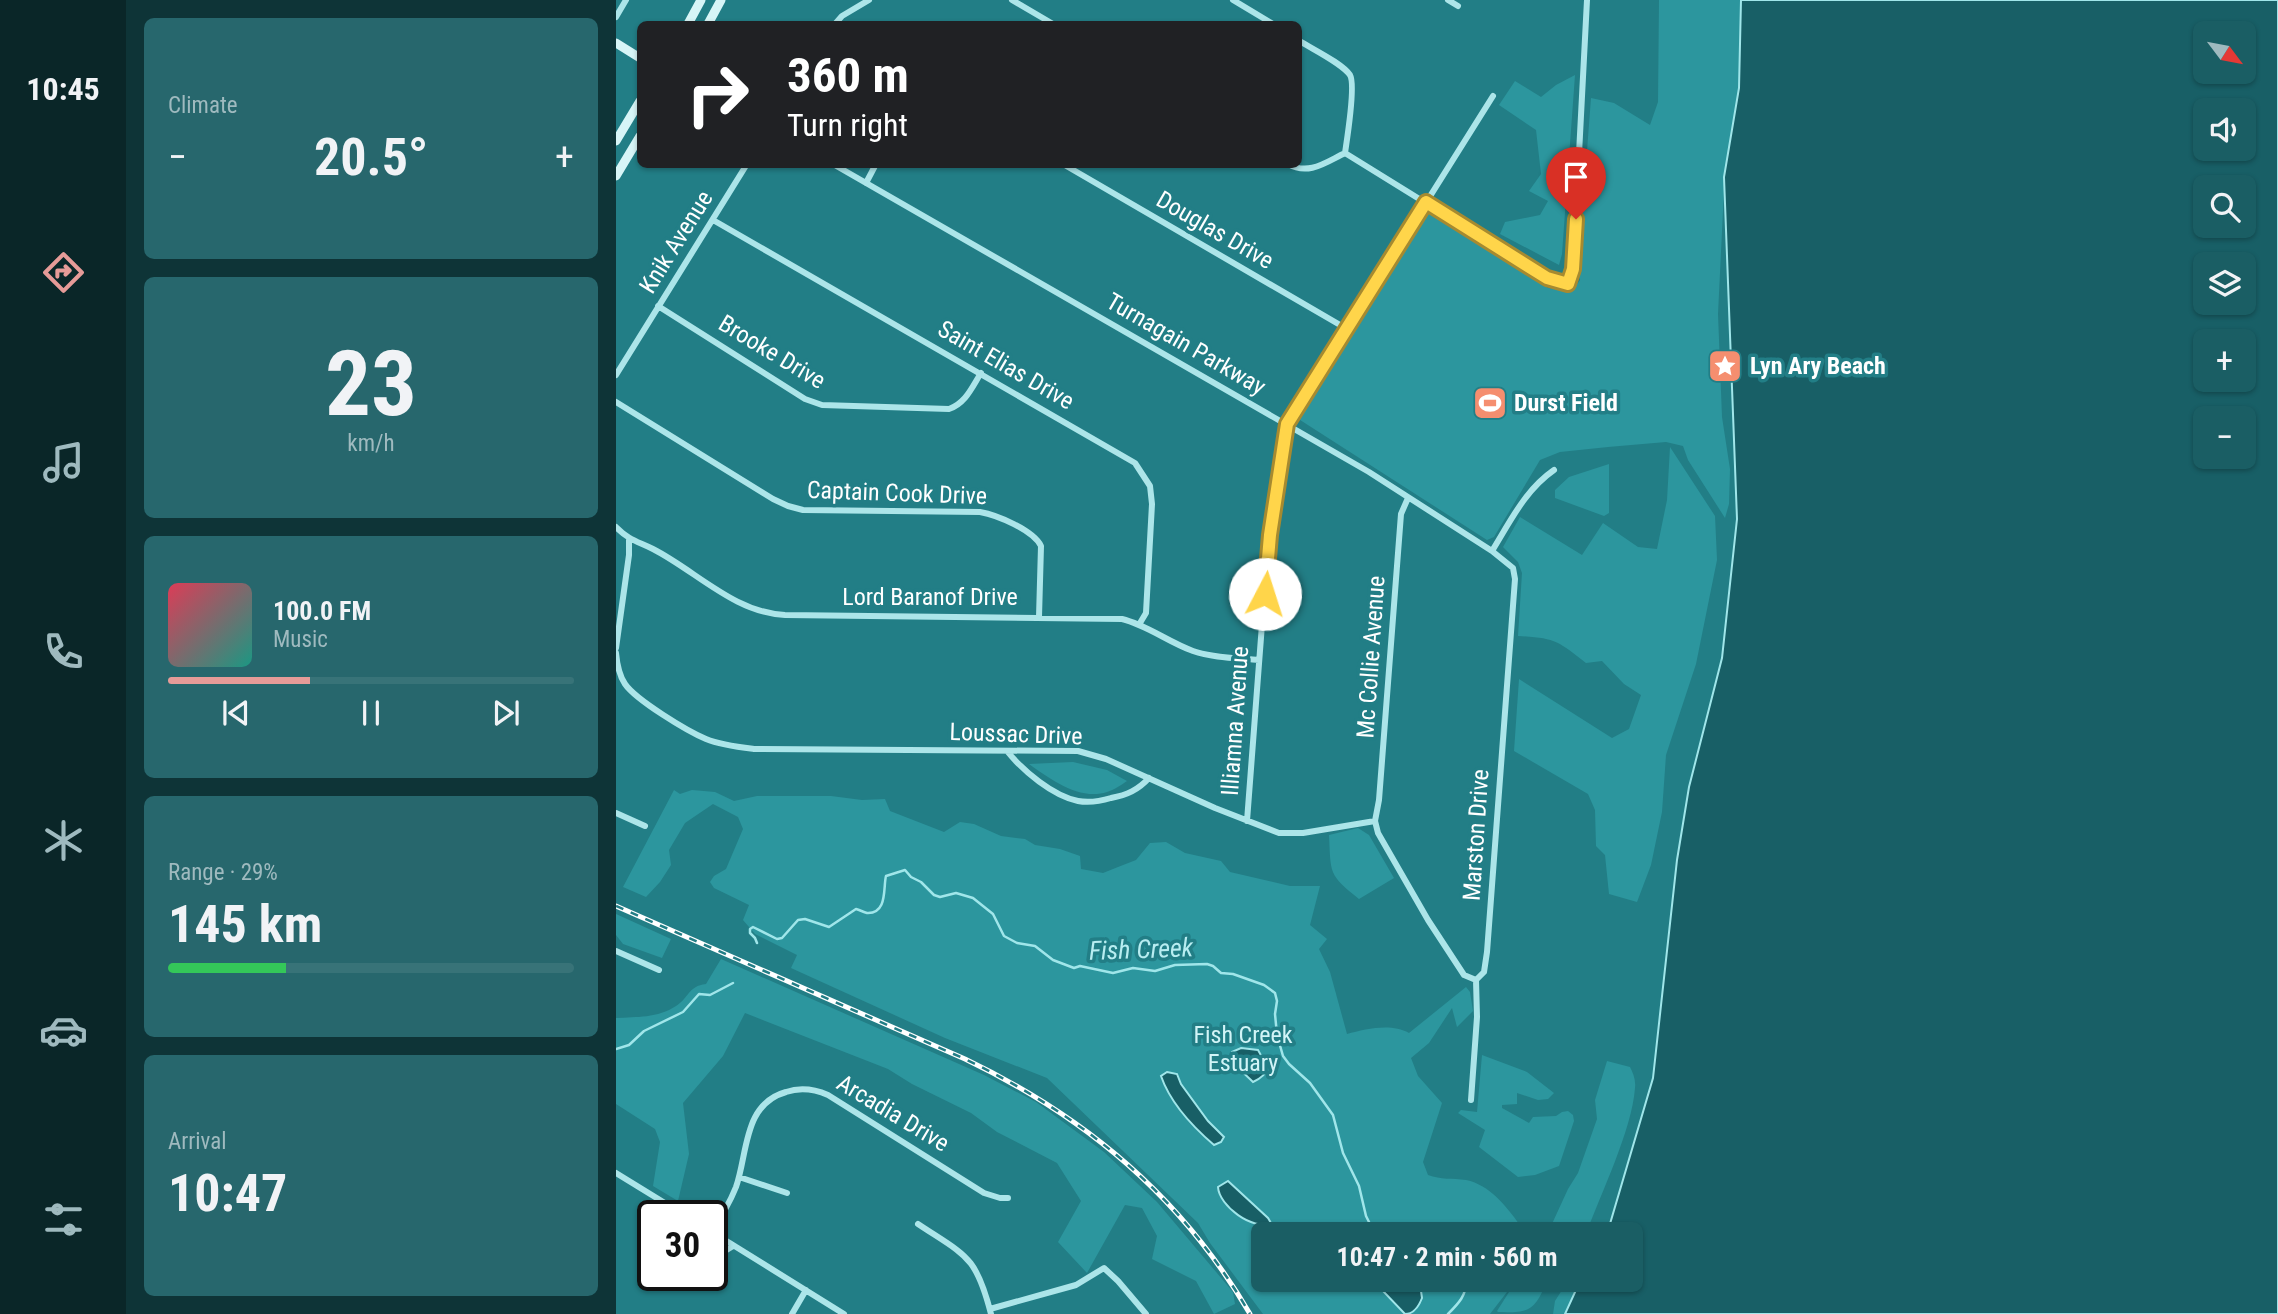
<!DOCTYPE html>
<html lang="en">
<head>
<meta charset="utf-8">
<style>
	body { margin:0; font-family:"Roboto Condensed",sans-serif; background:#27676d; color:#f1f3f6; height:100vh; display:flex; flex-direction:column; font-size:26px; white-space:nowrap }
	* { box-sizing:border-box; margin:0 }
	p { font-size:23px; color:#9fbabf }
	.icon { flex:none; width:38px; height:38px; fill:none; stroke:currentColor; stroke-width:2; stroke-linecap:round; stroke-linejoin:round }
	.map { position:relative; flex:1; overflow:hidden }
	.side { display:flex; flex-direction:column; gap:18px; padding:18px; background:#0e3437; width:490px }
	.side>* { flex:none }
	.hud { position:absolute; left:21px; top:21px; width:665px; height:147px; border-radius:10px; box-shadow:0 2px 5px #0004; background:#202124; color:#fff; overflow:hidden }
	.needle { width:46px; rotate:122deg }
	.buttons { position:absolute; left:1577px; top:21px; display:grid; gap:14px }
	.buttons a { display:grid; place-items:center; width:63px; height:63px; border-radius:10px; background:#1a5e64; box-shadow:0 2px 5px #0004; font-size:35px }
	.speed { position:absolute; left:21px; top:1200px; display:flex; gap:14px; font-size:35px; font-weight:700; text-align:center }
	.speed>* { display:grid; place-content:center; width:91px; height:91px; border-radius:50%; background:#1a5e64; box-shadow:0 2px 5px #0004; line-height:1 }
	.speed .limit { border:4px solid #111; border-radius:10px; background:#fff; color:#111 }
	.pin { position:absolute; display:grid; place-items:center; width:60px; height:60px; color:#fff; margin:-72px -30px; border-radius:50% 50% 50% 0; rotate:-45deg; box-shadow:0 0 7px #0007 }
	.pin .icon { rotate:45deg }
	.me { position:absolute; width:77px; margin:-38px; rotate:5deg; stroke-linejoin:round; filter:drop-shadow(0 0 5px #0008) }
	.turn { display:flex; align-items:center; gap:24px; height:147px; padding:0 35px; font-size:32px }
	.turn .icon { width:91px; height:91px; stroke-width:2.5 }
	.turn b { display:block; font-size:49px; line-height:60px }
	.big { font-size:52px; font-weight:700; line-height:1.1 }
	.side .widget { flex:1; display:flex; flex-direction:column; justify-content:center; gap:10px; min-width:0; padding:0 24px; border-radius:10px; background:#27676d }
	.side .dial { align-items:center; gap:0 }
	.dial b { font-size:91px; line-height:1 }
	.song { display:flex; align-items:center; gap:21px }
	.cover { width:84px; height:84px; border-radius:10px; background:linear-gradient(135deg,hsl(350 70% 55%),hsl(170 70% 35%)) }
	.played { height:7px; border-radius:4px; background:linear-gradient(90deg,#e69b98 35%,#387378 35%) }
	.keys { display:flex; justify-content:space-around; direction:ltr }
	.heat { display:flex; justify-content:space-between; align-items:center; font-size:38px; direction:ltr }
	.charge { height:10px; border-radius:5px; background:linear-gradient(90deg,#34c759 29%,#387378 0) }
	.trip { position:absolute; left:635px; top:1222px; width:392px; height:70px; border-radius:10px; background:#1a5e64; box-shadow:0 2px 5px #0004; font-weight:700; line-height:70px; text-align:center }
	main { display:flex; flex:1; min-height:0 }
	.tab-bar { display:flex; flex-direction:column; width:126px; justify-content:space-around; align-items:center; background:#0a2628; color:#9fbabf }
	.tab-bar .icon { width:49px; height:49px }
	.tab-bar .on { color:#e69b98 }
	.tab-bar b { font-size:32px; color:#f1f3f6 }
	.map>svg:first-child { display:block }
</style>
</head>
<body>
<main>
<nav class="tab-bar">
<b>10:45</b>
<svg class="icon on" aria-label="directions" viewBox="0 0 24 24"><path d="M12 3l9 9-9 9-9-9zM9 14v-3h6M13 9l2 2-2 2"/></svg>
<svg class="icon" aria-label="music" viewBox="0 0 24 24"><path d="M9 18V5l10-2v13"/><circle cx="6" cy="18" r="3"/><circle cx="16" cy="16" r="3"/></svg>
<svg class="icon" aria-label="phone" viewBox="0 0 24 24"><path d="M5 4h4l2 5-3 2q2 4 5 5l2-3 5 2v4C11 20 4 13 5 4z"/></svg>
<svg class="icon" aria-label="climate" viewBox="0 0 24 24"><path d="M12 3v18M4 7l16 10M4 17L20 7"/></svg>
<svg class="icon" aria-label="car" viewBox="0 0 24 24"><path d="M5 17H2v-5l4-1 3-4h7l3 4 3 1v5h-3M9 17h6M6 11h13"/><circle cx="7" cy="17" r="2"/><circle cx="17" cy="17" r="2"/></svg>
<svg class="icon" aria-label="filters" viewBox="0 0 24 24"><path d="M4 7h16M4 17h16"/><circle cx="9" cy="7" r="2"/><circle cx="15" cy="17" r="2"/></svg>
</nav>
<section class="side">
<div class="widget"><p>Climate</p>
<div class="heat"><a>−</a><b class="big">20.5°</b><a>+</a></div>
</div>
<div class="widget dial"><b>23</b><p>km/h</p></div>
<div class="widget">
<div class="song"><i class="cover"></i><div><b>100.0 FM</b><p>Music</p></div></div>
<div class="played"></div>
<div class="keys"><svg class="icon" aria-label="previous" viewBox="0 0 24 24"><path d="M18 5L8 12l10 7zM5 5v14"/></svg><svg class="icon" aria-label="pause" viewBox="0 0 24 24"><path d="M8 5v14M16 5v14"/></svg><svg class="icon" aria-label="next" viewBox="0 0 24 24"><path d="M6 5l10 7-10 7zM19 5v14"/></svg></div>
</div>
<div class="widget"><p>Range · 29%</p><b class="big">145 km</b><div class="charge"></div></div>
<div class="widget"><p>Arrival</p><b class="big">10:47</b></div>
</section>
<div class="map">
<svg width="1662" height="1314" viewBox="0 0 1662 1314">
	<rect width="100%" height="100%" fill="#227e86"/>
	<path fill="#2c969e" d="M1043 0H1428L1325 1314H937L939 1301 953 1279H1015V1234H991L1037 1078 1061 860 1073 787 1106 658 1124 519 1108 190 1102 314 1106 417 1114 469 1113 504 1109 518 1072 460 1067 446 1050 442 992 447 944 452 924 460 878 537 871 540 681 418 812 212 932 288 957 290 964 280 962 270 975 98 998 103 1034 125 1042 102Z
		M959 75 946 254 943 265 884 234 889 222 924 215 932 201 913 191 925 174 920 130 883 105 899 81 925 97 940 85Z
		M1054 447 1099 516 1101 560 1080 664 1050 755 1046 812 1035 865 1021 902 993 894 989 855 980 846 979 810 972 794 898 751 903 679 996 738 1013 729 1025 695 1008 684 986 661 970 663C942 641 939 638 902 636L906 573 902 562 887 547 904 517 966 555 987 523 1022 547 1041 549 1051 500Z
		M993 464V513L988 516 939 498V490L953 477Z
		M457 762 491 770 511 781C505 785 498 790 491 792 464 801 434 779 413 764Z
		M58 790 64 794 76 790 99 792 118 801 141 796H215L246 800 269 799 274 811 328 832 344 822 358 824 385 836 409 839 419 845 444 849 464 856 465 869 487 873 502 867 520 860 534 843 550 842 569 853 605 861 614 872 674 886H704L694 925 711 939 703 949 714 972 731 1034C750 1029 775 1023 793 1033L850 987 854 992 857 1011 841 1027 836 1008 813 1043 795 1058 802 1076 826 1103 807 1162 812 1175C825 1180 836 1178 850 1180 874 1185 890 1206 904 1225L919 1228 935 1226 952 1189 962 1173 981 1119 979 1100 991 1061 1014 1067C1017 1073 1020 1080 1019 1088 1016 1130 985 1193 970 1234H648V1279H893L891 1292 874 1314H647L594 1243 582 1223 431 1078 329 1038 175 968 181 955 139 934 127 920 133 905 98 888 94 882 98 876 110 869 127 829 122 817 97 804 69 823 53 850 55 865 44 882 30 897 7 887Z
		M742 828 753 835 778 878 743 899C712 874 715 874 713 835Z
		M0 914 55 939 46 958 7 944 0 935Z
		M105 959 368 1075 420 1102 488 1152 541 1202 617 1292 619 1304 598 1314 580 1281 536 1259 541 1236 526 1208 509 1205 471 1273 442 1242 465 1201 441 1163 381 1132 355 1113 296 1084 272 1069 129 1013 107 1056 67 1103 73 1154 62 1201 37 1186 44 1142 39 1129 0 1104V1018C20 1017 42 1018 60 1006 73 998 72 986 90 984Z
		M866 1055 911 1072 938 1093 932 1099 922 1100 901 1093V1104L886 1105V1108L913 1123 917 1117 940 1116 946 1112 952 1111 957 1115 958 1121 943 1166 919 1175 902 1177 863 1147 869 1130 842 1113 845 1110 861 1112Z
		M896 1279H930L932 1280C918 1310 916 1313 882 1312L881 1311 893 1292Z"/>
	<path fill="#185f66" stroke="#a0e6ea" stroke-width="2" fill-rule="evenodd" d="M1125 0H1662V1314H949L965 1279H1015V1234H991L1037 1078 1061 860 1073 787 1106 658 1121 519 1108 177 1123 88ZM1589 33H1628V72H1589ZM1589 110H1628V149H1589ZM1589 187H1628V226H1589ZM1589 264H1628V303H1589ZM1589 341H1628V380H1589ZM1589 418H1628V457H1589Z
		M625 1048 642 1050C652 1067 656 1073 637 1082 629 1074 616 1064 616 1052Z
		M551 1072 561 1074 565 1084 592 1121 608 1137 605 1142 598 1145C577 1127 554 1102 545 1076Z
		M612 1181 652 1218 655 1223C637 1231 603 1206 602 1187Z
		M766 1279 787 1281 805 1291 806 1298C803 1306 798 1314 789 1314L766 1290 764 1284Z"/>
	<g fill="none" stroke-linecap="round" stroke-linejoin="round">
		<path stroke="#a0e6ea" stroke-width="2.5" d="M141 943 139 938 134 933V929L137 927 161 939 166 938 182 920 189 919 213 927 240 909C244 910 247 912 251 913 272 914 267 887 270 876L289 870 295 877 305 882 318 895 324 897 340 893 357 898 377 914 388 936 401 943 419 946 437 960 458 968 464 966 497 973 517 968 539 971 559 965 591 964 597 966 605 973 617 974 648 985 659 993 661 1001 659 1014 661 1035 667 1056 673 1064 694 1083 717 1115 727 1153 743 1186 750 1216 759 1234
			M0 1049 13 1045 28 1031 67 1012 83 994 94 995 117 983
			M832 1314C843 1303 850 1296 851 1279"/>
		<path stroke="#ace5e9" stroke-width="6" d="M396 0 437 24
			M617 0 657 24
			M832 0 842 6
			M0 17 10 0
			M219 24 226 16 253 0
			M682 40C696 49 726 63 734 75 740 85 731 139 729 153
			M729 153 931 278 952 284 957 269 971 0
			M217 164 753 472 876 551 897 568 899 579 871 952 868 972 860 980 861 1017 855 1100
			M447 164 731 329
			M672 164C693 176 710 162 729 153
			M250 183 260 164
			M97 220 519 463 534 486 536 504 530 613 524 623
			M42 306 189 399 206 405 333 409C350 403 356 387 365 373
			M0 375 131 164
			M0 402 157 499 172 506 187 510 364 512C381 515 417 530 425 546L423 617
			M792 498 785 514 763 800 759 821 762 833 812 920 848 975 860 980
			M0 527C14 541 21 541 37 549 80 571 119 613 169 615L506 619C531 625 552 642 577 651 597 658 622 658 643 660
			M876 551C894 522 909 490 938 470
			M0 648 13 555V540
			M0 653C1 664 3 675 9 684 20 700 71 731 90 739 105 745 122 747 138 749L462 751 490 759 599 808 663 833H687L759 821
			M391 751C407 771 437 796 462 801 473 803 485 801 495 798 511 795 522 790 533 778
			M0 813 29 826
			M631 821 650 572 671 424 877 96
			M0 951 43 970
			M0 1173 70 1216
			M123 1177 171 1193
			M302 1224C350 1256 360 1255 375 1314
			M96 1229C106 1216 114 1202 120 1187 132 1153 127 1104 170 1092 185 1087 198 1089 212 1095L368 1193 384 1198H392
			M96 1232 228 1314
			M96 1268 109 1251 117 1246
			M374 1309 460 1285 488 1268 502 1281 530 1314
			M176 1314 190 1290"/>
		<path stroke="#d7f5f7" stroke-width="9" d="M72 24 85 0
			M92 24 105 0
			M0 43 24 58
			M0 141 24 101
			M0 176 24 136"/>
		<g stroke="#fff" stroke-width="5">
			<path id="rail" d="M0 906 349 1059C470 1117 566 1197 634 1314"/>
		</g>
		<use href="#rail" stroke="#227e86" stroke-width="2.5" stroke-dasharray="8" stroke-linecap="butt"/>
	</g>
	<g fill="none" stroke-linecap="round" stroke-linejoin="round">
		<g stroke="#a68a30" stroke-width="18">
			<path id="route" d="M649 594 654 535 671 424 810 202 931 278 952 284 957 269 960 219"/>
		</g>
		<use href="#route" stroke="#ffd54a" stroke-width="12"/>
	</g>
	<defs>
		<g id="sight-square" transform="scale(1.75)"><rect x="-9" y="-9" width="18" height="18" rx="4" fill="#f58e6f" stroke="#227e86"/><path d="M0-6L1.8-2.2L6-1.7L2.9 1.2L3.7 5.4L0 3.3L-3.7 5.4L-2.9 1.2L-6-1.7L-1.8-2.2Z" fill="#fff"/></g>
		<g id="stadium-square" transform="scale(1.75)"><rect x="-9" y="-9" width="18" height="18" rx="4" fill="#f58e6f" stroke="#227e86"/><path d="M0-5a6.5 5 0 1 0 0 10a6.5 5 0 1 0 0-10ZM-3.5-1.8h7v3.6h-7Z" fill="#fff"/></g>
	</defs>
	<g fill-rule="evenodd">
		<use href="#sight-square" x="1109" y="366"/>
		<use href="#stadium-square" x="874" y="403"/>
	</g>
	<g text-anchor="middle" stroke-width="7" stroke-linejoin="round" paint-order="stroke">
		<g font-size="24" fill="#fff" stroke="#227e86">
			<text transform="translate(599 230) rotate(30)" y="8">Douglas Drive</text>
			<text transform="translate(60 242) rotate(-58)" y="8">Knik Avenue</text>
			<text transform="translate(570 344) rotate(30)" y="8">Turnagain Parkway</text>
			<text transform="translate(156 352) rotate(31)" y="8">Brooke Drive</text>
			<text transform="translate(390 365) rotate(30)" y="8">Saint Elias Drive</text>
			<text transform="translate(281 493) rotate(2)" y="8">Captain Cook Drive</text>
			<text x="314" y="605">Lord Baranof Drive</text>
			<text transform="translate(755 657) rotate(-86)" y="8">Mc Collie Avenue</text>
			<text transform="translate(619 721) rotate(-86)" y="8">Illiamna Avenue</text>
			<text transform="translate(400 734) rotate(2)" y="8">Loussac Drive</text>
			<text transform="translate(860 835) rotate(-86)" y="8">Marston Drive</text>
			<text transform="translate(277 1113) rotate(31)" y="8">Arcadia Drive</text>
		</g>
		<g font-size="24" font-weight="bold" fill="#fff" stroke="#227e86" text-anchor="start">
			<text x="1134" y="374">Lyn Ary Beach</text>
			<text x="898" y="411">Durst Field</text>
		</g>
		<g font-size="24" fill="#d1f4f7" stroke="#227e86">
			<text x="627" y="1043">Fish Creek<tspan x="627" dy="28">Estuary</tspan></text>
		</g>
		<g font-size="26" font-style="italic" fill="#b8edf1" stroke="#227e86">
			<text transform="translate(525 949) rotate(-2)" y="9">Fish Creek</text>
		</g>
	</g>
</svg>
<div class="buttons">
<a><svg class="needle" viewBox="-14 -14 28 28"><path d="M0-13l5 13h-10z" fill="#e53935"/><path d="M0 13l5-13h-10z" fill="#9fbabf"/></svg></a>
<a><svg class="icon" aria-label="sound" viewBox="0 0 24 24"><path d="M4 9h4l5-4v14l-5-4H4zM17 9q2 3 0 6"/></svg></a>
<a><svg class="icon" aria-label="search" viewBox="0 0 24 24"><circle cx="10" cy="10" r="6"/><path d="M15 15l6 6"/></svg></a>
<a><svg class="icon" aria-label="layers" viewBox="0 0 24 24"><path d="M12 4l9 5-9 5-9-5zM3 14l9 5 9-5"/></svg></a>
<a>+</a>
<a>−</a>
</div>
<div class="speed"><div class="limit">30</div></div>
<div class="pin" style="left:960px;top:219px;background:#d93025"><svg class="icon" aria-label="arrive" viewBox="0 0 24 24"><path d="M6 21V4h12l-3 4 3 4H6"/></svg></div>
<svg class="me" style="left:649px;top:594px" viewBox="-20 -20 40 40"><circle r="19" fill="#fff"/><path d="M0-13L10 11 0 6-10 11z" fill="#ffd54a"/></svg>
<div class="trip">10:47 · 2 min · 560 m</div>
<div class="hud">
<div class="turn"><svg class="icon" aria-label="right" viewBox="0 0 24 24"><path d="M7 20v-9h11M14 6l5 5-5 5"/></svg><div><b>360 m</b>Turn right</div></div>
</div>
</div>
</main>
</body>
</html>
